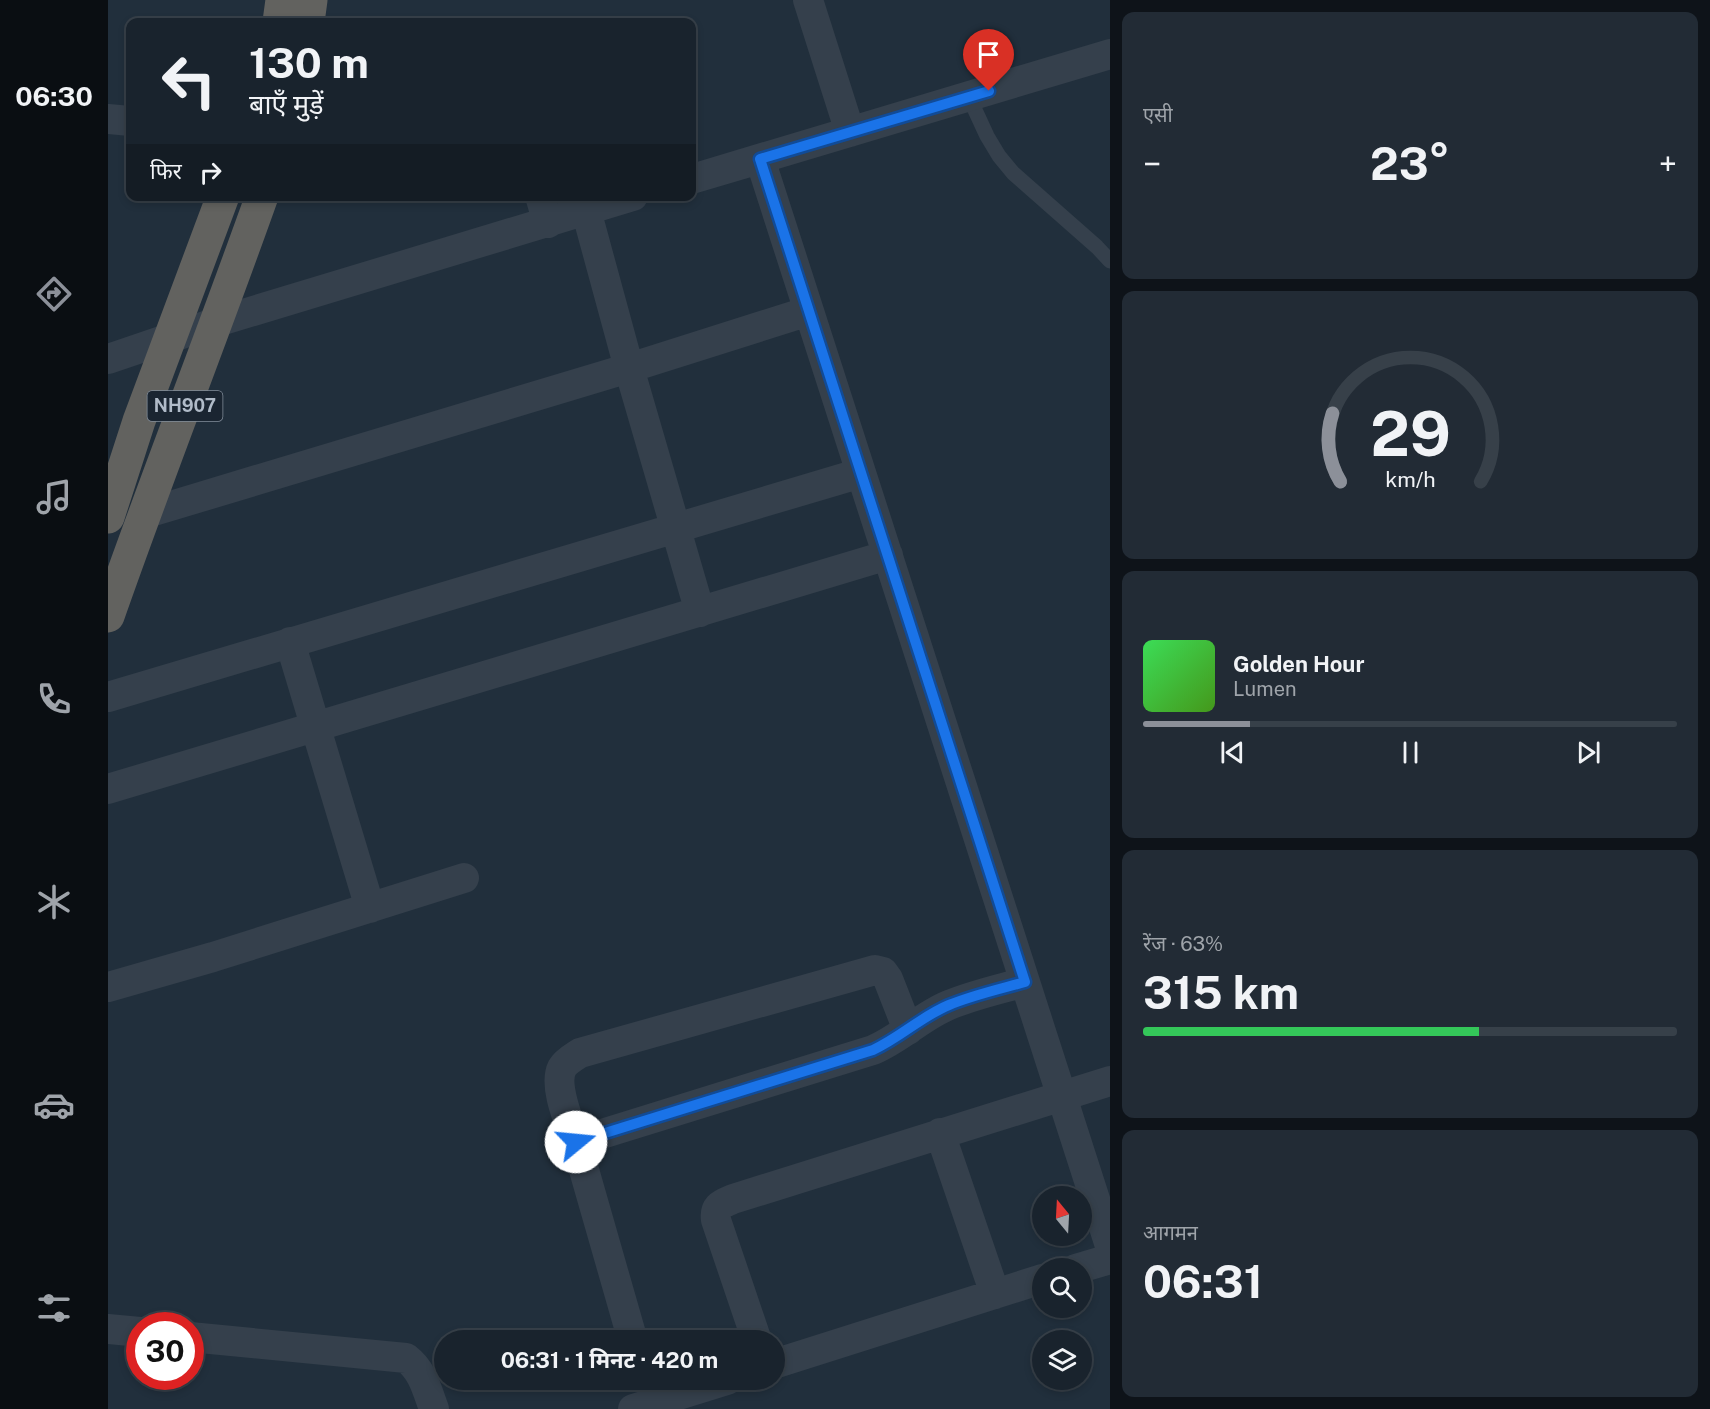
<!DOCTYPE html>
<html lang="hi">
<head>
<meta charset="utf-8">
<style>
	body { margin:0; font-family:"Public Sans","Noto Sans Devanagari",sans-serif; background:#222b35; color:#f1f3f6; height:100vh; display:flex; flex-direction:column; font-size:22px; white-space:nowrap }
	* { box-sizing:border-box; margin:0 }
	p { font-size:20px; color:#9fa4aa }
	.icon { flex:none; width:33px; height:33px; fill:none; stroke:currentColor; stroke-width:2; stroke-linecap:round; stroke-linejoin:round }
	.map { position:relative; flex:1; overflow:hidden }
	.panel { display:flex; flex-direction:column; gap:12px; padding:12px; background:#0e1319; width:600px }
	.panel>* { flex:none }
	.banner { position:absolute; left:18px; top:18px; width:570px; height:183px; border-radius:12px; box-shadow:0 3px 9px #0003,0 0 0 2px #374049; background:#19232d; color:#f1f3f6; overflow:hidden }
	.needle { width:39px; rotate:342deg }
	.controls { position:absolute; left:924px; top:1186px; display:grid; gap:12px }
	.controls a { display:grid; place-items:center; width:60px; height:60px; border-radius:50%; background:#19232d; box-shadow:0 3px 9px #0003,0 0 0 2px #374049; font-size:30px }
	.speed { position:absolute; left:18px; top:1312px; display:flex; gap:12px; font-size:30px; font-weight:700; text-align:center }
	.speed>* { display:grid; place-content:center; width:78px; height:78px; border-radius:50%; background:#19232d; box-shadow:0 3px 9px #0003,0 0 0 2px #374049; line-height:1 }
	.speed .limit { border:9px solid #d22; background:#fff; color:#111 }
	.pin { position:absolute; display:grid; place-items:center; width:51px; height:51px; color:#fff; margin:-62px -26px; border-radius:50% 50% 50% 0; rotate:-45deg; box-shadow:0 0 6px #0007 }
	.pin .icon { rotate:45deg }
	.me { position:absolute; width:66px; margin:-33px; rotate:73deg; stroke-linejoin:round; filter:drop-shadow(0 0 4px #0008) }
	.turn { display:flex; align-items:center; gap:21px; height:126px; padding:0 24px; font-size:27px }
	.turn .icon { width:78px; height:78px; stroke-width:2.5 }
	.turn b { display:block; font-size:42px; line-height:51px }
	.then { display:flex; align-items:center; height:57px; padding:0 24px; background:#0003; gap:12px; font-size:22px }
	.big { font-size:45px; font-weight:700; line-height:1.1 }
	.panel .tile { flex:1; display:flex; flex-direction:column; justify-content:center; gap:9px; min-width:0; padding:0 21px; border-radius:12px; background:#222b35 }
	.panel .dial { align-items:center; gap:0 }
	.dial svg { height:156px; overflow:visible; fill:none; stroke:#374049; stroke-width:7; stroke-linecap:round; text-anchor:middle }
	.dial text { fill:#f1f3f6; stroke:none }
	.song { display:flex; align-items:center; gap:18px }
	.cover { width:72px; height:72px; border-radius:9px; background:linear-gradient(135deg,hsl(130 70% 55%),hsl(100 70% 35%)) }
	.played { height:6px; border-radius:3px; background:linear-gradient(90deg,#8c9099 20%,#374049 20%) }
	.keys { display:flex; justify-content:space-around; direction:ltr }
	.heat { display:flex; justify-content:space-between; align-items:center; font-size:33px; direction:ltr }
	.charge { height:9px; border-radius:4px; background:linear-gradient(90deg,#34c759 63%,#374049 0) }
	.trip { position:absolute; left:326px; top:1330px; width:351px; height:60px; border-radius:30px; background:#19232d; box-shadow:0 3px 9px #0003,0 0 0 2px #374049; font-weight:700; line-height:60px; text-align:center }
	main { display:flex; flex:1; min-height:0 }
	.dock { display:flex; flex-direction:column; width:108px; justify-content:space-around; align-items:center; background:#0a0e12; color:#9fa4aa }
	.dock .icon { width:42px; height:42px }
	.dock .on { color:#8c9099 }
	.dock b { font-size:27px; color:#f1f3f6 }
	.map>svg:first-child { display:block }
</style>
</head>
<body>
<main>
<nav class="dock">
<b>06:30</b>
<svg class="icon on" aria-label="directions" viewBox="0 0 24 24"><path d="M12 3l9 9-9 9-9-9zM9 14v-3h6M13 9l2 2-2 2"/></svg>
<svg class="icon" aria-label="music" viewBox="0 0 24 24"><path d="M9 18V5l10-2v13"/><circle cx="6" cy="18" r="3"/><circle cx="16" cy="16" r="3"/></svg>
<svg class="icon" aria-label="phone" viewBox="0 0 24 24"><path d="M5 4h4l2 5-3 2q2 4 5 5l2-3 5 2v4C11 20 4 13 5 4z"/></svg>
<svg class="icon" aria-label="climate" viewBox="0 0 24 24"><path d="M12 3v18M4 7l16 10M4 17L20 7"/></svg>
<svg class="icon" aria-label="car" viewBox="0 0 24 24"><path d="M5 17H2v-5l4-1 3-4h7l3 4 3 1v5h-3M9 17h6M6 11h13"/><circle cx="7" cy="17" r="2"/><circle cx="17" cy="17" r="2"/></svg>
<svg class="icon" aria-label="filters" viewBox="0 0 24 24"><path d="M4 7h16M4 17h16"/><circle cx="9" cy="7" r="2"/><circle cx="15" cy="17" r="2"/></svg>
</nav>
<div class="map">
<svg width="1002" height="1409" viewBox="0 0 1002 1409">
	<rect width="100%" height="100%" fill="#212f3c"/>
	<g fill="none" stroke-linecap="round" stroke-linejoin="round">
		<path stroke="#35404c" stroke-width="15" d="M861 97 879 136 891 156 905 173 989 247 1002 261"/>
		<path stroke="#35404c" stroke-width="30" d="M700 0 742 132
			M0 119 22 121
			M652 159 1002 1246
			M584 179 1002 54
			M432 196 440 223
			M478 210 521 368 592 612
			M0 359 109 322 525 196
			M36 514 521 368 701 311
			M182 642 262 908
			M0 697 753 473
			M0 789 780 555
			M0 987 105 957 356 878
			M832 1133 887 1294
			M468 1142C462 1124 445 1086 454 1068 458 1061 466 1057 472 1053L767 970 775 972 780 979 800 1030
			M968 1269 1002 1259
			M0 1329 32 1332
			M82 1337 298 1358C315 1371 319 1390 326 1409
			M525 1341 468 1142 765 1050C793 1038 814 1016 841 1005 865 995 892 989 917 982
			M649 1341 608 1220C606 1206 613 1204 625 1199L1002 1081
			M666 1364 934 1279
			M525 1409 619 1380"/>
		<path stroke="#62625f" stroke-width="33" d="M171 22 174 0
			M200 22 203 0
			M0 517 31 421 115 196
			M0 616C49 476 104 337 154 196"/>
	</g>
	<g fill="none" stroke-linecap="round" stroke-linejoin="round">
		<g stroke="#114b97" stroke-width="15">
			<path id="route" d="M468 1142 765 1050C793 1037 814 1016 841 1005 865 995 892 989 917 982L652 159 881 91"/>
		</g>
		<use href="#route" stroke="#1a73e8" stroke-width="10"/>
	</g>
	<g text-anchor="middle" stroke-width="6" stroke-linejoin="round" paint-order="stroke">
		<rect fill="#1a2531" stroke="#838e9b" stroke-width="1.5" x="39.5" y="391" width="75" height="30" rx="4.5"/>
		<g font-size="18" font-weight="bold" fill="#b0bbc8">
			<text x="77" y="412">NH907</text>
		</g>
	</g>
</svg>
<div class="controls">
<a><svg class="needle" viewBox="-14 -14 28 28"><path d="M0-13l5 13h-10z" fill="#e53935"/><path d="M0 13l5-13h-10z" fill="#9fa4aa"/></svg></a>
<a><svg class="icon" aria-label="search" viewBox="0 0 24 24"><circle cx="10" cy="10" r="6"/><path d="M15 15l6 6"/></svg></a>
<a><svg class="icon" aria-label="layers" viewBox="0 0 24 24"><path d="M12 4l9 5-9 5-9-5zM3 14l9 5 9-5"/></svg></a>
</div>
<div class="speed"><div class="limit">30</div></div>
<div class="pin" style="left:881px;top:91px;background:#d93025"><svg class="icon" aria-label="arrive" viewBox="0 0 24 24"><path d="M6 21V4h12l-3 4 3 4H6"/></svg></div>
<svg class="me" style="left:468px;top:1142px" viewBox="-20 -20 40 40"><circle r="19" fill="#fff"/><path d="M0-13L10 11 0 6-10 11z" fill="#1a73e8"/></svg>
<div class="trip">06:31 · 1 मिनट · 420 m</div>
<div class="banner">
<div class="turn"><svg class="icon" aria-label="left" viewBox="0 0 24 24"><path d="M17 20v-9H6M10 6l-5 5 5 5"/></svg><div><b>130 m</b>बाएँ मुड़ें</div></div>
<div class="then">फिर<svg class="icon" aria-label="right" viewBox="0 0 24 24"><path d="M7 20v-9h11M14 6l5 5-5 5"/></svg></div>
</div>
</div>
<section class="panel">
<div class="tile"><p>एसी</p>
<div class="heat"><a>−</a><b class="big">23°</b><a>+</a></div>
</div>
<div class="tile dial"><svg viewBox="0 0 100 80">
<path d="M14 69A42 42 0 1 1 86 69"/>
<path d="M14 69A42 42 0 0 1 10 34" stroke="#8c9099"/>
<text x="50" y="56" font-size="32" font-weight="700">29</text>
<text x="50" y="72" font-size="11">km/h</text>
</svg></div>
<div class="tile">
<div class="song"><i class="cover"></i><div><b>Golden Hour</b><p>Lumen</p></div></div>
<div class="played"></div>
<div class="keys"><svg class="icon" aria-label="previous" viewBox="0 0 24 24"><path d="M18 5L8 12l10 7zM5 5v14"/></svg><svg class="icon" aria-label="pause" viewBox="0 0 24 24"><path d="M8 5v14M16 5v14"/></svg><svg class="icon" aria-label="next" viewBox="0 0 24 24"><path d="M6 5l10 7-10 7zM19 5v14"/></svg></div>
</div>
<div class="tile"><p>रेंज · 63%</p><b class="big">315 km</b><div class="charge"></div></div>
<div class="tile"><p>आगमन</p><b class="big">06:31</b></div>
</section>
</main>
</body>
</html>
